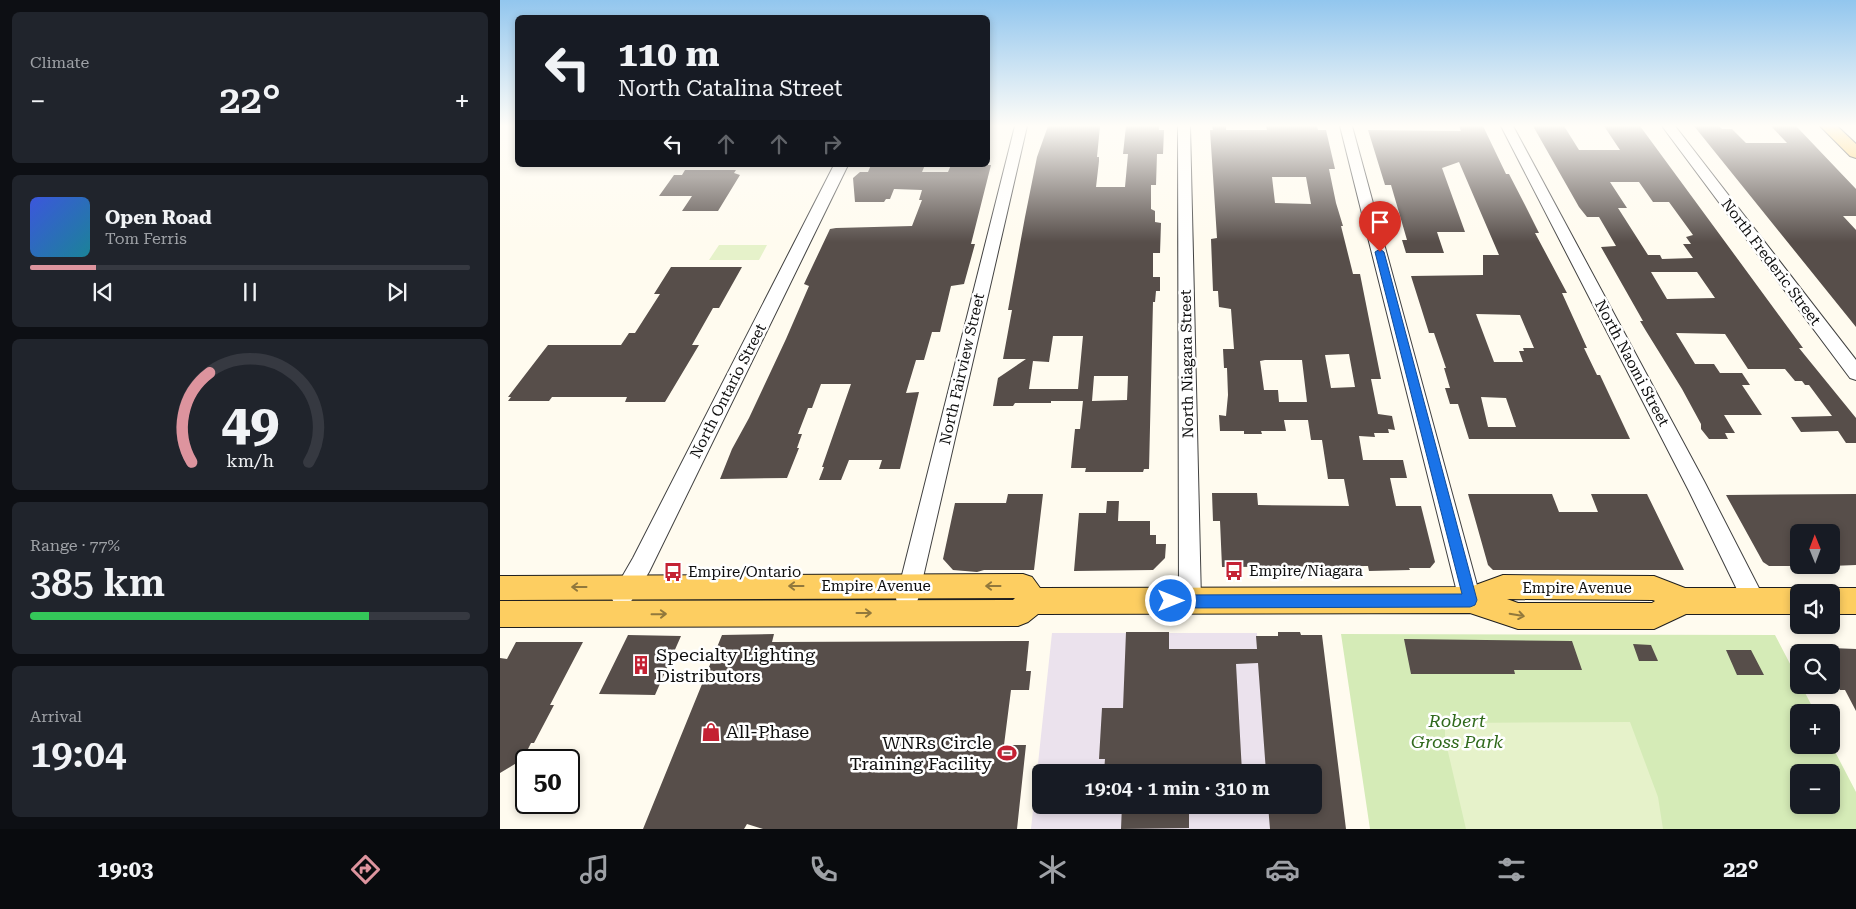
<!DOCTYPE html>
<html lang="en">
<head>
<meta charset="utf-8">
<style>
	body { margin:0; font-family:"Roboto Serif",serif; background:#20242c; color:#f1f3f6; height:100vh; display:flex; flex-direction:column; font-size:19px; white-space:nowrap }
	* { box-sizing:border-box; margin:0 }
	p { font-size:16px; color:#9ea1a6 }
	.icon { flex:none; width:28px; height:28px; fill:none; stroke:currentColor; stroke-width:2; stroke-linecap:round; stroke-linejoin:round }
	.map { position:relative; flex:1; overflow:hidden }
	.panel { display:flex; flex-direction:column; gap:12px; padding:12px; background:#0d0f14; width:500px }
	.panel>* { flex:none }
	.hud { position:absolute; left:15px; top:15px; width:475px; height:152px; border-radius:8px; box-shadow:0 2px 8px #0003; background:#171b24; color:#f1f3f6; overflow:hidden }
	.needle { width:32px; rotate:359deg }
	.buttons { position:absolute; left:1290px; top:524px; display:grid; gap:10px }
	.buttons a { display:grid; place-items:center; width:50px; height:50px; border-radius:8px; background:#171b24; box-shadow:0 2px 8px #0003; font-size:25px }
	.speed { position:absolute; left:15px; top:749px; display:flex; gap:10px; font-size:25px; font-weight:700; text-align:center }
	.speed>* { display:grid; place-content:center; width:65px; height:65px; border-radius:50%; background:#171b24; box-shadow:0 2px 8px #0003; line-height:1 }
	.speed .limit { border:2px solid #111; border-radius:8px; background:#fff; color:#111 }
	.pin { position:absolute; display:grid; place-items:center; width:42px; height:42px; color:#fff; margin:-51px -21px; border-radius:50% 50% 50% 0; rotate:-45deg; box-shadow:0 0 5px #0007 }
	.pin .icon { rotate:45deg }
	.me { position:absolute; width:55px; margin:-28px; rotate:90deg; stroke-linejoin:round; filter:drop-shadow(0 0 4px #0008) }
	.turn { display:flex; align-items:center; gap:18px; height:105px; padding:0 20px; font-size:22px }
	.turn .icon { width:65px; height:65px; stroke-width:2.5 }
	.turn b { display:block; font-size:35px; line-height:42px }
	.lanes { display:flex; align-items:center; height:48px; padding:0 20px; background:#0003; justify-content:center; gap:25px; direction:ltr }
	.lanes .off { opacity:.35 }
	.big { font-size:38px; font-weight:600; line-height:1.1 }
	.panel .card { flex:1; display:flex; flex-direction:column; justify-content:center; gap:8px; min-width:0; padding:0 18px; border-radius:8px; background:#20242c }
	.panel .dial { align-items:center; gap:0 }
	.dial svg { height:130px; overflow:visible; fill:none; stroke:#363941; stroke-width:7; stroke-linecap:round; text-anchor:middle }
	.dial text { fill:#f1f3f6; stroke:none }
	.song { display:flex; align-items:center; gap:15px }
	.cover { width:60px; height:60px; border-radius:8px; background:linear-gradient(135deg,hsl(230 70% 55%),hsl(190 70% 35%)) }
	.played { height:5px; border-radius:2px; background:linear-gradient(90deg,#dd949e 15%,#363941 15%) }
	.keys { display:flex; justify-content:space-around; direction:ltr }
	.heat { display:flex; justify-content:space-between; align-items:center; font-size:28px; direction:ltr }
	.charge { height:8px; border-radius:4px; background:linear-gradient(90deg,#34c759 77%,#363941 0) }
	.trip { position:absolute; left:532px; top:764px; width:290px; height:50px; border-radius:8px; background:#171b24; box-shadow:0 2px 8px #0003; font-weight:600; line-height:50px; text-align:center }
	.tab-bar { display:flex; height:80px; justify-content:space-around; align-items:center; background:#090b0e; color:#9ea1a6 }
	.tab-bar .icon { width:35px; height:35px }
	.tab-bar .current { color:#dd949e }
	.tab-bar b { font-size:22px; color:#f1f3f6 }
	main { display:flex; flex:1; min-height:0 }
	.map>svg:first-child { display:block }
</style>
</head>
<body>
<main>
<section class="panel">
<div class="card"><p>Climate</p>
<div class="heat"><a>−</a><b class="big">22°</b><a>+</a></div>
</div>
<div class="card">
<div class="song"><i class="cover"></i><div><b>Open Road</b><p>Tom Ferris</p></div></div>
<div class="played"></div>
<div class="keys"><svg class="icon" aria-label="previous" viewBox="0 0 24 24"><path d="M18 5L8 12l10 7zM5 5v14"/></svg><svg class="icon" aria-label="pause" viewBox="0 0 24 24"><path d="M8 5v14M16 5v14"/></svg><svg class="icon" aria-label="next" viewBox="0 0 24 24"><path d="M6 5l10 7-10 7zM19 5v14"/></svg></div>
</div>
<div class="card dial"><svg viewBox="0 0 100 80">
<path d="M14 69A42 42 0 1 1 86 69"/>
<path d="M14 69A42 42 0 0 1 25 14" stroke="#dd949e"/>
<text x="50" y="56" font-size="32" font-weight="700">49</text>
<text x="50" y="72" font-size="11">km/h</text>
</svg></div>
<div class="card"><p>Range · 77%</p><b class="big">385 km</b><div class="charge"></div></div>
<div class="card"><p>Arrival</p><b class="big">19:04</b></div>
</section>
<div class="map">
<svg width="1356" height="829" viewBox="0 0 1356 829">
	<rect width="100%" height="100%" fill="#fffbef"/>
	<path fill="#ebe2ed" d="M552 633H757L767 772H541V805H769L771 829H531Z"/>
	<path fill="#d5ebb7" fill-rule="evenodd" d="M841 634 1275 635 1299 681V685H1301L1315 712H1299V745L1331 744 1356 792V829H870ZM1299 772H1331V805H1299Z"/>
	<path fill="#e6f2ca" d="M219 245H267L259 260H209Z
		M1130 722 1158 797 1163 829H966L945 739V727L956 723Z"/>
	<path fill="#574e4a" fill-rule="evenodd" d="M548 126H600L597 157H599V161L596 187H625L628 154H623L626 126H659V130H664L663 154H657L656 185H651V209L655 211V222L661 223 660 253H653V277H660V291H656L655 302H653L649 469H644L643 472H585L586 468H571L575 429H580L583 401H551V403H515L513 406H493L498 378 526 359H503L512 310H508L525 217 537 157ZM553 336H583L578 389H529L533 361 549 362ZM594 376H628L627 400 592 401Z
		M712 126H726V130H767L766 126H817L818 130H826L835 169H829L836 203 843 226H841L853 274H860L881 379H871L878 414 892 416 895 430 888 429 889 433H874L875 437 859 436 863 460H903L907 478H890L896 506H921L935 562 930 568H909L910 570 869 571 868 566 722 567 720 521H713L712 493H757L758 505 849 506 844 479H828L822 440H811L808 420H784L786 431H761L762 434H744V431H720L719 415 726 416 728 395 727 368H724L723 349H734L731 309 719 307 718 291H713L711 239 717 238 710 130H713ZM772 177H806L811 204 775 203ZM849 354 855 387 831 388 825 355ZM765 360H802L807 402H779L778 390H764L760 361Z
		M959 126H983L1006 174H1009L1025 205 1039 233H1035L1067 293H1062L1087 348H1084L1097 375H1100L1130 439H969L958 404H950L945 388H950L944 368H946L934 333H929L911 276 983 275V255H999L959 162 942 168 965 232H937L944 253H906L902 240H907L891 185H885L868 130 961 131ZM976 314 1020 315 1034 348H1023L1024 351H1019L1023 362H994ZM981 397 1006 398 1016 427H988Z
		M1033 126H1064L1079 150H1120L1104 126H1140L1303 348H1299L1356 418V443H1346L1338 431 1301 432 1291 417 1332 416 1309 385H1305L1302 381H1295L1285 369H1248L1225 334 1176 333 1195 364H1214L1220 373H1242L1250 385H1242L1262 415H1224L1235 433H1225L1228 439H1209L1201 429V424L1182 389 1146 331 1140 321H1143L1101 247 1116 246 1099 217H1087L1079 207ZM1110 182H1139L1153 202H1169L1193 235 1186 237 1191 244H1183L1193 258 1162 259 1160 255H1148L1118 208H1127ZM1151 272H1197L1215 298 1167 299Z
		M1194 126H1219L1222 129H1232L1246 143H1287L1271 126H1296L1356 189V216H1343L1356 230V327Z
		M371 165H425L422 172H448L451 165H491L471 244H475L464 284 451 286 440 332H432L424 360H416L406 393 419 392 400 469H379L382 460H349L341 480H319L324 467H322L351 384H321L312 408H308L298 434H302L297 448H299L287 478 220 479 232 449 249 418 286 339 309 286 304 284 330 229 336 228 412 226 422 200H419L422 190 394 189 390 199H386L384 202H355L353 178 360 172H368Z
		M185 170H236L234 173 240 175 218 211H182L192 196H159L174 175H182Z
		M171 267H242L219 308H213L192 345H199L165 402H125L127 397H52L49 401H8L11 397H8L48 345H121L129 333H135L160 294H154Z
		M508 494H543L534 570H484L477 572 453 570 443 559 455 503H506Z
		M968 494H1052L1059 512H1098L1091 494H1147L1184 570H993L988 565Z
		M1356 494V565L1331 566V532H1299V566H1269L1263 562 1226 495Z
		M607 501H619L618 521H650V535H656V544H666L665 558 653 570 574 571 579 513H606Z
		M626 632H669V649H757L756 636H778V632H800L801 635H822L846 829H770L768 805H814V772H766L758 663 736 664 742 772H604L605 759H599L602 708H623Z
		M274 634 272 642 529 641 526 671H531L529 690H511L504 745H526L517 829H263L247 824 244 829H143L222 635Z
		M128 635 181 636 155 695 99 694Z
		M904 639 1072 641 1082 670H1014L1015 674H911Z
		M16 642H83L50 705H54L34 743H31L23 759 0 773V658L7 659Z
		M1133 644 1151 645 1158 661H1139Z
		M1331 648 1356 649V711L1345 690H1340L1331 674Z
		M1226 650H1251L1264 675H1237Z
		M622 805H689V828L621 829Z"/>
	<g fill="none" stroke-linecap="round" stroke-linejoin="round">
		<g stroke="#414141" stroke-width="2">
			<path id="minor" d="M515 126H527L418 599 415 606 407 609 399 606 396 599Z
				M678 126H690L701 601 698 608 690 612 682 608 679 601Z
				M840 126H852L981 600 978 607 970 611 962 607 959 600Z
				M1001 126H1013L1204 481 1262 594 1265 601 1262 608 1254 612 1246 608 1189 491Z
				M1162 126H1175L1356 360V380L1350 378Z
				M334 165H348L149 572 130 603 122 606 114 603 111 596 133 558Z"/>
		</g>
		<g stroke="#1f1f1f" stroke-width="2">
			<path id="major" d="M1320 126H1337L1356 144V158L1350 156Z
				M523 574 532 577 540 588 970 587 1003 575 1154 576 1185 588H1299L1309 592H1299V614H1186L1154 629H1018L970 613 538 614 528 622 518 626 0 627V601L513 600 515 598 0 600V576ZM1007 599 1153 600 1155 601 1152 603H1018Z
				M1331 588H1356V614H1331V592H1321Z"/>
		</g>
		<use href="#minor" fill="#fff" fill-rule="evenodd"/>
		<use href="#major" fill="#fdce61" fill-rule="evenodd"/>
	</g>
	<defs><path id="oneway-shaft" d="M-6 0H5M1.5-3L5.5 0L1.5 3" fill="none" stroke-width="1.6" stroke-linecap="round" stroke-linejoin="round" transform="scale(1.25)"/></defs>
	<g stroke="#91783c">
		<use href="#oneway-shaft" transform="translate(296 586) rotate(180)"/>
		<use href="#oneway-shaft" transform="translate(493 586) rotate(180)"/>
		<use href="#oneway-shaft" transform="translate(79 587) rotate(180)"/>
		<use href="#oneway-shaft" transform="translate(364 613)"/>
		<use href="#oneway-shaft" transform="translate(159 614) rotate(-1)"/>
		<use href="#oneway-shaft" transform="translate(1017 615) rotate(10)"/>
	</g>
	<linearGradient id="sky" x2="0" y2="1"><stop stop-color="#92c6ee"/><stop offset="0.52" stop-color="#fffdf8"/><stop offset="1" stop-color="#fffdf8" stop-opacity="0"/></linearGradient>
	<rect width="1356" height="242" fill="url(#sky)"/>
	<path fill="#1a73e8" stroke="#114b97" d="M880 249 884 252 977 600 975 605 970 607 671 608 666 606 664 601 666 597 671 595 962 594 875 252Z"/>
	<defs>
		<g id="bus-bare" transform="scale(1.5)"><path d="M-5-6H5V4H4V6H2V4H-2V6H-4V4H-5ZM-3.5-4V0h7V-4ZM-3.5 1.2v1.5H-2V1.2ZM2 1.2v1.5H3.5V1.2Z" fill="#c42132" stroke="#fff" stroke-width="2.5" paint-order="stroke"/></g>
		<g id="building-bare" transform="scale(1.5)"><path d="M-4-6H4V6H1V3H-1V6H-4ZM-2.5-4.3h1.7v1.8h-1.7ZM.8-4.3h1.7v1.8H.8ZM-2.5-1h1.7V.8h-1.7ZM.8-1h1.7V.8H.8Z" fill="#c42132" stroke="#fff" stroke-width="2.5" paint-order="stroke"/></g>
		<g id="shop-bare" transform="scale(1.5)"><path d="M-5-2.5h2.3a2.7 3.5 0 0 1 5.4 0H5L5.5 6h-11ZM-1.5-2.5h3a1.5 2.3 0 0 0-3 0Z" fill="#c42132" stroke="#fff" stroke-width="2.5" paint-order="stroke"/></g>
		<g id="stadium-bare" transform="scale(1.5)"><path d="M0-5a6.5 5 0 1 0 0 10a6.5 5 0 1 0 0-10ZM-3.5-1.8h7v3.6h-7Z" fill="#c42132" stroke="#fff" stroke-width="2.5" paint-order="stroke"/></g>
	</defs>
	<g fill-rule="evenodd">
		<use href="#bus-bare" x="734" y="571"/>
		<use href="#bus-bare" x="173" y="572"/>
		<use href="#building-bare" x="141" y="665"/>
		<use href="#shop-bare" x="211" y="732"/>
		<use href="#stadium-bare" x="507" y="753"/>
	</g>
	<g text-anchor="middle" stroke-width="5" stroke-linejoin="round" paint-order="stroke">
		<g font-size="15" fill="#0e0e0e" stroke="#fff">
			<text transform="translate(1271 262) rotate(53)" y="5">North Frederic Street</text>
			<text transform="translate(1132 363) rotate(62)" y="5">North Naomi Street</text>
			<text transform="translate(687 364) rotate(-91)" y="5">North Niagara Street</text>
			<text transform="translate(462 369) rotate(-77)" y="5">North Fairview Street</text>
			<text transform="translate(228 391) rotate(-63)" y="5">North Ontario Street</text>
			<text x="376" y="591">Empire Avenue</text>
			<text x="1077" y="593">Empire Avenue</text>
		</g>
		<g font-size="15" fill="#0e0e0e" stroke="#fff" text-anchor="start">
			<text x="749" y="576">Empire/Niagara</text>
			<text x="188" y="577">Empire/Ontario</text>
		</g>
		<g font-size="18" fill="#0e0e0e" stroke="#fff" text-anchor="start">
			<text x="156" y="661">Specialty Lighting<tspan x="156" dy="21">Distributors</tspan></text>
			<text x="226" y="738">All-Phase</text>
			<text x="492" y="749" text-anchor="end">WNRs Circle<tspan x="492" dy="21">Training Facility</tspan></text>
		</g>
		<g font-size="18" font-style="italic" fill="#30691c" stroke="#fff">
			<text x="957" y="727">Robert<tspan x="957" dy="21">Gross Park</tspan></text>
		</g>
	</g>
</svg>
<div class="buttons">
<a><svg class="needle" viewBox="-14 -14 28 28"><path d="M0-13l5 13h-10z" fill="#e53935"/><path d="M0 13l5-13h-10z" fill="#9ea1a6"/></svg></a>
<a><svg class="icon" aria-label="sound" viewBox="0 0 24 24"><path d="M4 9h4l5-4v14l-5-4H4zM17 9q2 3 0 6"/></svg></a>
<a><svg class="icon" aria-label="search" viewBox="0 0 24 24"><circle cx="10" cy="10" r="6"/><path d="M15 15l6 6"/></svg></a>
<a>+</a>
<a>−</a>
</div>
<div class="speed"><div class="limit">50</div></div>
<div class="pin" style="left:880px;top:252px;background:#d93025"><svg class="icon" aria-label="arrive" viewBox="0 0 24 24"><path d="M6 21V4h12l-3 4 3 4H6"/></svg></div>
<svg class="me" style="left:671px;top:601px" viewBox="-20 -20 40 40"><circle r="17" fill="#1a73e8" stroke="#fff" stroke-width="3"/><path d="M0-11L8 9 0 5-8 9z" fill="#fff"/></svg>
<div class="trip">19:04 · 1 min · 310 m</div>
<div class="hud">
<div class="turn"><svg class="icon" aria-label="left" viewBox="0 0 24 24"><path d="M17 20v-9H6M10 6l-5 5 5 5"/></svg><div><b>110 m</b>North Catalina Street</div></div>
<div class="lanes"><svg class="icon" aria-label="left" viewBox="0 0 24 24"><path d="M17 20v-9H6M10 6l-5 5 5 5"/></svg><svg class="icon off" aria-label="ahead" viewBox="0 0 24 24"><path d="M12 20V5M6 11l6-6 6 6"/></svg><svg class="icon off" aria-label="ahead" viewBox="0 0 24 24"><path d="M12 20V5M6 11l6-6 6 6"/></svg><svg class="icon off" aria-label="right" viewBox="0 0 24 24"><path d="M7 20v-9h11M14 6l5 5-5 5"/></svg></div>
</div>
</div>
</main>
<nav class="tab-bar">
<b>19:03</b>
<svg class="icon current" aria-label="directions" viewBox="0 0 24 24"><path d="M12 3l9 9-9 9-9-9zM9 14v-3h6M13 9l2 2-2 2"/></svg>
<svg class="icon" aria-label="music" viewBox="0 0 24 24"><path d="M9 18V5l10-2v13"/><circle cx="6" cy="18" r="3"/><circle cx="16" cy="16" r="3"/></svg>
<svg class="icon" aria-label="phone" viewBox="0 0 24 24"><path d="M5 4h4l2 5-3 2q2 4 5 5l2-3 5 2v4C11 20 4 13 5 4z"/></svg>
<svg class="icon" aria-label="climate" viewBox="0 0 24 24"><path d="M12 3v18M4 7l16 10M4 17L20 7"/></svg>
<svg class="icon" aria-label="car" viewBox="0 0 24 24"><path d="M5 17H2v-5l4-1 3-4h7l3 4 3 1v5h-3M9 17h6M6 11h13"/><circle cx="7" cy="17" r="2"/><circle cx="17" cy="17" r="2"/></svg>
<svg class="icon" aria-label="filters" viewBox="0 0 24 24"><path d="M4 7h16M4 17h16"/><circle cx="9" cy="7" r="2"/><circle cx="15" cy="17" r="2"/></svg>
<b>22°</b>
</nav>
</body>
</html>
